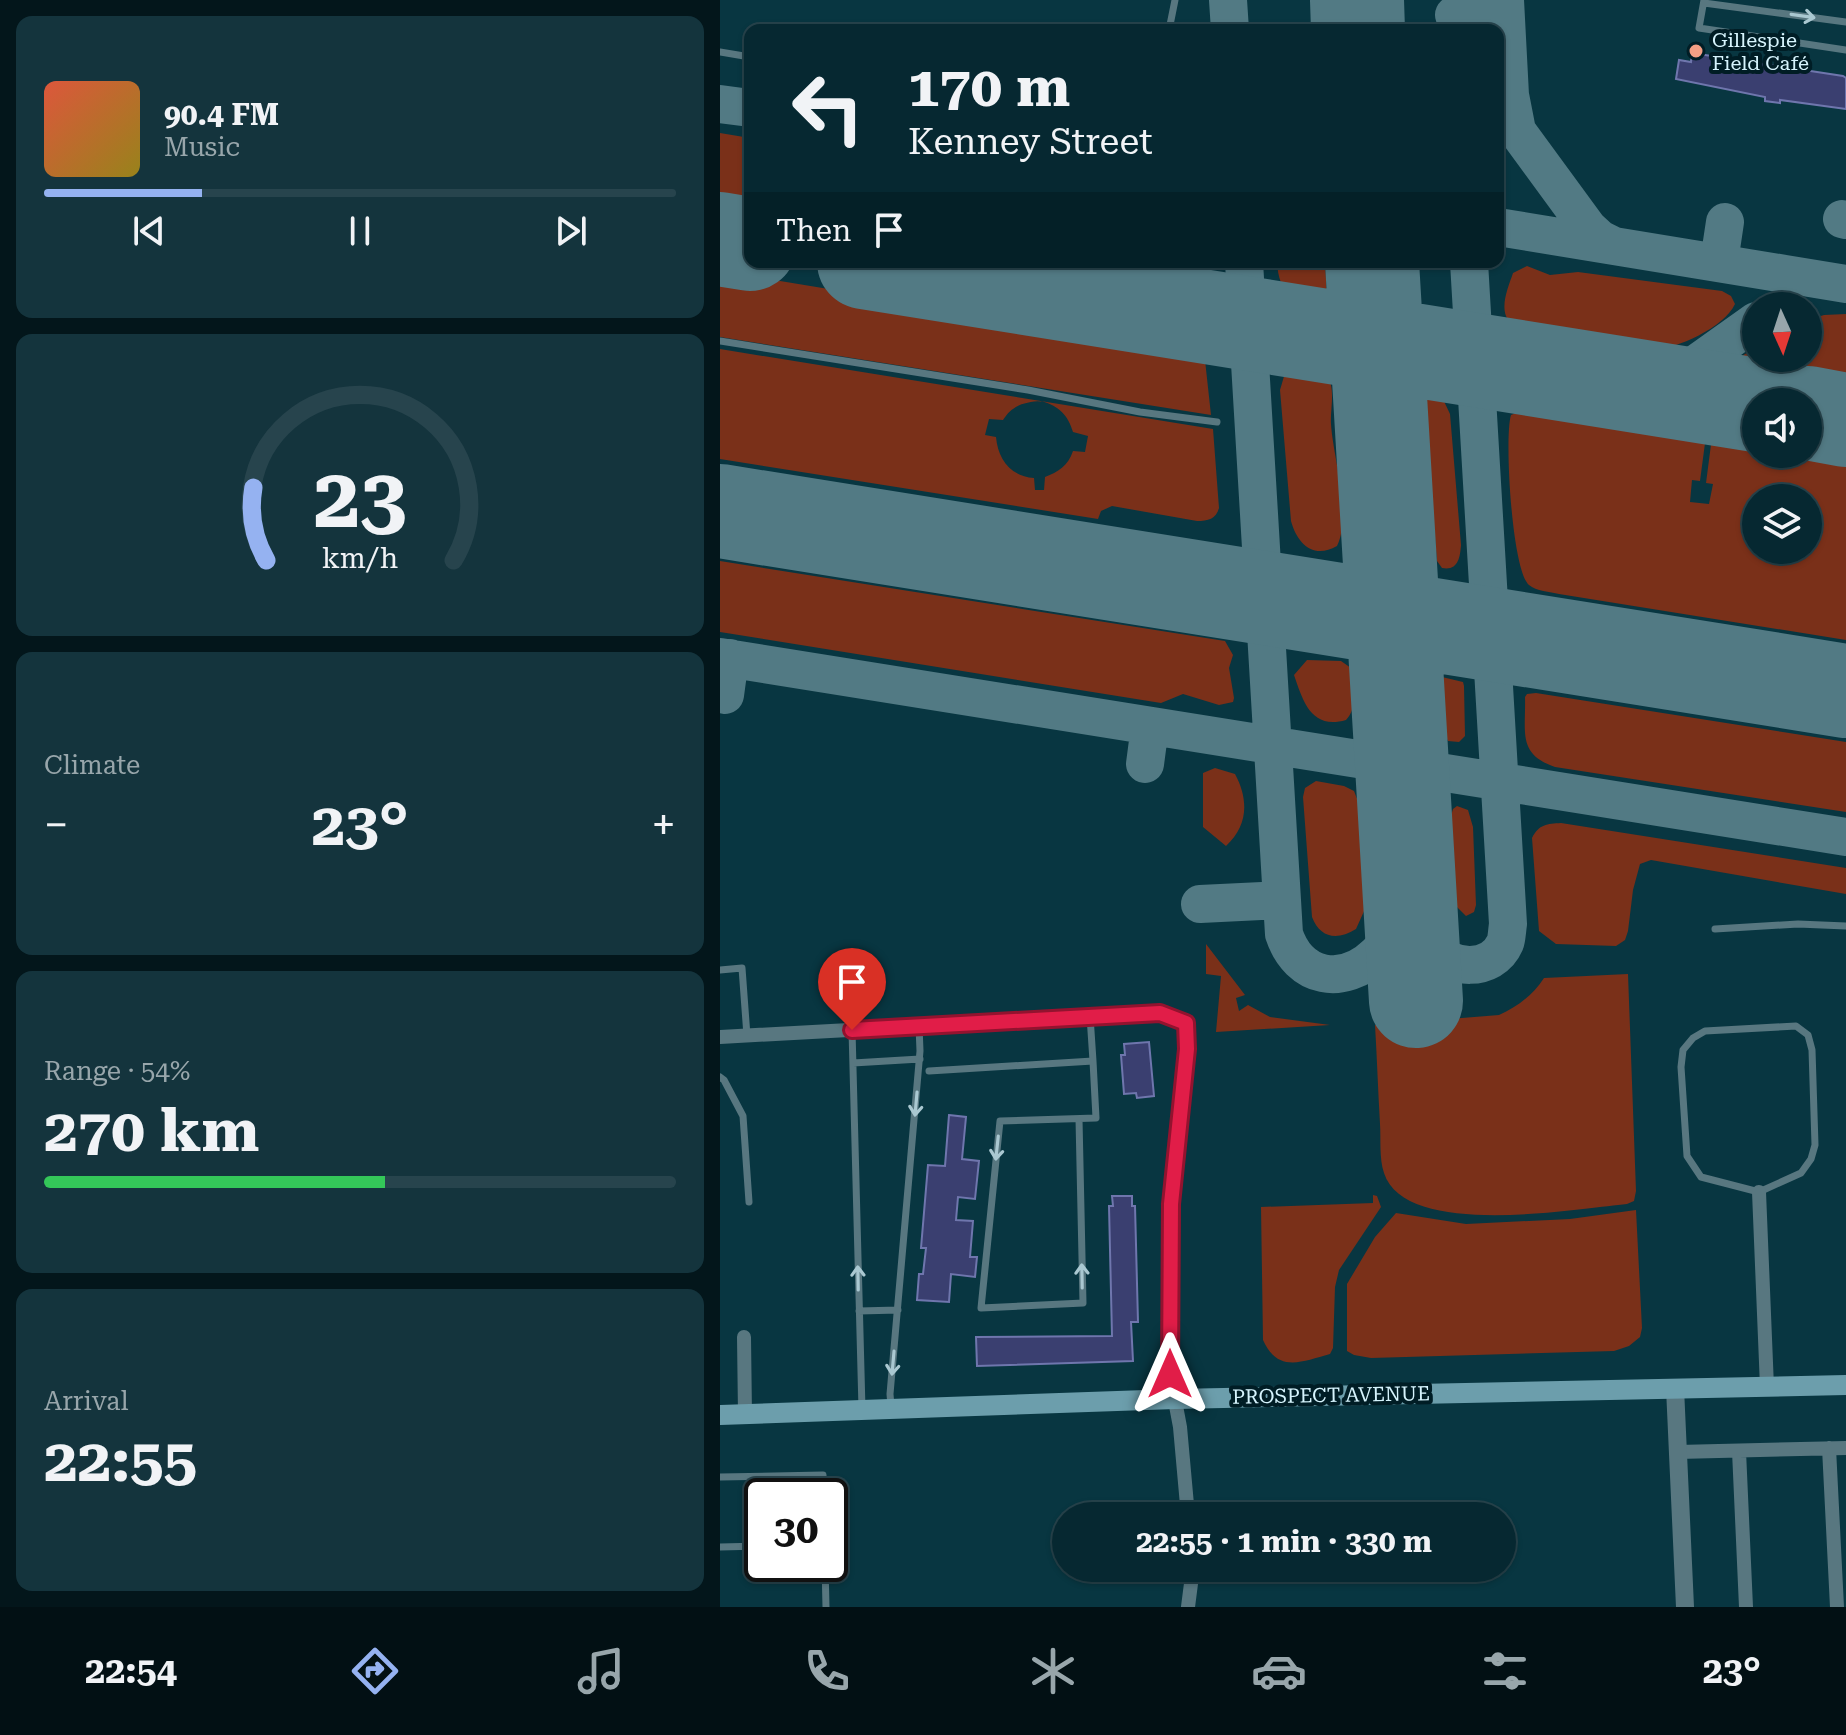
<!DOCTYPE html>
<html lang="en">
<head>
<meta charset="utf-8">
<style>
	body { margin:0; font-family:"Roboto Serif",serif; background:#14343d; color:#f1f3f6; height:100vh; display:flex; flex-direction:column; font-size:30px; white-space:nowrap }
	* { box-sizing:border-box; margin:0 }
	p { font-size:26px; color:#98a6ab }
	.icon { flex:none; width:44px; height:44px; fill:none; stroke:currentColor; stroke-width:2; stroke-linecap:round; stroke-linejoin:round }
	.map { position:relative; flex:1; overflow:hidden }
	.sheet { display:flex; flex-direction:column; gap:16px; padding:16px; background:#03161b; width:720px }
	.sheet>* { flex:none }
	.hud { position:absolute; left:24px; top:24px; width:760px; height:244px; border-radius:16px; box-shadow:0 2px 6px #0004,0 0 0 2px #27444d; background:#062831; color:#f1f3f6; overflow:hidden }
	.needle { width:52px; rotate:177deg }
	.tools { position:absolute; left:1022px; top:292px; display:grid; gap:16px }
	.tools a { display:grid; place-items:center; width:80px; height:80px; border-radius:50%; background:#062831; box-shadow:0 2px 6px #0004,0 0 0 2px #27444d; font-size:40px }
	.speed { position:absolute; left:24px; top:1478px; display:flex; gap:16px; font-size:40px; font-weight:700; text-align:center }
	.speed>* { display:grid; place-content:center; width:104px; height:104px; border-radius:50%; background:#062831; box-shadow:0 2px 6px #0004,0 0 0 2px #27444d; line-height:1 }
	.speed .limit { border:4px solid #111; border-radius:12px; background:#fff; color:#111 }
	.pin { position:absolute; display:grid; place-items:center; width:68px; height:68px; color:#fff; margin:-82px -34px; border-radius:50% 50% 50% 0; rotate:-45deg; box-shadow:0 0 8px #0007 }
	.pin .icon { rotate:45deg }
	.me { position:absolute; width:88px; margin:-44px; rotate:0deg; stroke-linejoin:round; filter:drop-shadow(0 0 6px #0008) }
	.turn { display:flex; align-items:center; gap:28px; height:168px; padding:0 32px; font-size:36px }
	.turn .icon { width:104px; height:104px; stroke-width:2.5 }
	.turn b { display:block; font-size:56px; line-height:68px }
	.then { display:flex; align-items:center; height:76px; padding:0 32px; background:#0003; gap:16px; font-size:30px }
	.big { font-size:60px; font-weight:700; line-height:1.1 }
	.sheet .card { flex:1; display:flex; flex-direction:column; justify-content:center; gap:12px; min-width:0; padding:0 28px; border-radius:16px; background:#14343d }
	.sheet .dial { align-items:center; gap:0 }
	.dial svg { height:208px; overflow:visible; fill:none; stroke:#27444d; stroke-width:7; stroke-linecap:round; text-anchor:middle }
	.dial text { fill:#f1f3f6; stroke:none }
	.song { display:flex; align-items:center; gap:24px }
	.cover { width:96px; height:96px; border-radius:12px; background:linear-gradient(135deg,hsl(10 70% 55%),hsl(50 70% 35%)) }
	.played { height:8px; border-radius:4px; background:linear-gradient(90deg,#95b2f1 25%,#27444d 25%) }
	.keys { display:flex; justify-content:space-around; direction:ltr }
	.heat { display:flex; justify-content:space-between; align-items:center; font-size:44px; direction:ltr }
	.charge { height:12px; border-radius:6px; background:linear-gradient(90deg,#34c759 54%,#27444d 0) }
	.trip { position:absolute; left:332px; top:1502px; width:464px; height:80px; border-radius:40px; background:#062831; box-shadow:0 2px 6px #0004,0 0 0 2px #27444d; font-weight:700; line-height:80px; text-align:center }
	.tab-bar { display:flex; height:128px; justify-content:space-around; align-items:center; background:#021014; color:#98a6ab }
	.tab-bar .icon { width:56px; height:56px }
	.tab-bar .on { color:#95b2f1 }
	.tab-bar b { font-size:36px; color:#f1f3f6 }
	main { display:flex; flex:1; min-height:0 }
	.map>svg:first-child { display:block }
</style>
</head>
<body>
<main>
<section class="sheet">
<div class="card">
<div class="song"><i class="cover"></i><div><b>90.4 FM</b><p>Music</p></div></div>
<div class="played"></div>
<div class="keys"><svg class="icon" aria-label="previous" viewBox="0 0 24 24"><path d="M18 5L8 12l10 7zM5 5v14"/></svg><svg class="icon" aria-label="pause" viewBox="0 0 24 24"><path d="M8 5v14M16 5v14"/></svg><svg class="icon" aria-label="next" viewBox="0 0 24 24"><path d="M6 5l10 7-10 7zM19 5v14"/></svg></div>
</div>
<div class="card dial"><svg viewBox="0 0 100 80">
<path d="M14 69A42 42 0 1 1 86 69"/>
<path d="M14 69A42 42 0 0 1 9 41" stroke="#95b2f1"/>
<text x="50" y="56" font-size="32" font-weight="700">23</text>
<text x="50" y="72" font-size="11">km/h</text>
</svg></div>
<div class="card"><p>Climate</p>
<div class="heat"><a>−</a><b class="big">23°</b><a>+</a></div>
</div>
<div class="card"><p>Range · 54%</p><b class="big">270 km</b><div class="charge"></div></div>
<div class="card"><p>Arrival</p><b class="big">22:55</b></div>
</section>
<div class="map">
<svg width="1126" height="1607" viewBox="0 0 1126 1607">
	<rect width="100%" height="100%" fill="#083641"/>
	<path fill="#7a3019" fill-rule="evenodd" d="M0 133 30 138V212L0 207Z
		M557 262H605L607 297 602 301C571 299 559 294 557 262Z
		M807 266 830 275 858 272 1002 291 1011 296 1015 304C1004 328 957 348 932 351 903 353 874 345 846 341 834 339 821 338 809 334 801 331 789 324 786 316 781 303 789 285 793 273Z
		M0 271 466 348 485 360 491 415 0 337Z
		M1126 314V387L1013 366 1022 356 1036 347V358H1088V320L1104 315Z
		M0 349 493 429 499 508C496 519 488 521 477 521L392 506 381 511 378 519 0 459ZM321 401C339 406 348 415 353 432L368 436 365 452 353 451C348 466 338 472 325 477L324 490H315L314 478C290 476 278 459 276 437L265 435 269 419 283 420C292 405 305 402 321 401Z
		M572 368C582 368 601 366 607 375 616 389 610 409 611 424 613 457 632 516 617 546 593 560 577 543 571 521L560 390 565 373Z
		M712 389 722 397 730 414 741 545C740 558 738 571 722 568L717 561 704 410V397L707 390Z
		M811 407 859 408 987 428 980 481 972 480 970 502 989 504 993 484 986 483 993 429 1036 436V454H1088V444L1126 451V640L839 594C830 592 816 591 809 585 792 571 784 437 791 415ZM1036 498H1088V550H1036Z
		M0 561 505 641 513 655 509 668 514 698 513 702 499 705 463 694 441 703 0 632Z
		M587 660 621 661 631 668C632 685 639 707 626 720 591 730 583 701 574 675Z
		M722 677 743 682 744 686 745 736 739 742 728 741 724 733 720 678Z
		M816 693 1126 742V812L835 767C797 754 806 732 805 697L807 694Z
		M495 768 515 774C529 800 528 826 506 846L483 827V773Z
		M596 781 624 786 634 791 641 809 645 892V909L636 929C617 941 600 938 592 917L583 797 585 788Z
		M737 806 748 810 753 827 756 905 754 912 746 916 736 906 730 819 733 809Z
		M841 823 1126 868V894L931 860 920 864 913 890 908 931 905 940 896 946 836 944 819 931 812 838C819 824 827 824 841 823Z
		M486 944 525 995 516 998 519 1011 528 1005 550 1017 610 1025 496 1032 501 976 486 974Z
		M908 974 916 1191 914 1201 907 1204C854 1209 685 1239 664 1173 659 1158 661 1139 660 1124 658 1091 657 1058 655 1025L779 1015C797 1007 813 995 824 978Z
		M653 1195 657 1196 661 1207 619 1270 615 1287 613 1348 610 1354C581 1362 558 1373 543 1340L541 1207 653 1203Z
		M916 1210 922 1328 920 1337 909 1346 894 1351 651 1358 634 1355 627 1351V1284L655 1237 676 1213 746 1224 850 1219Z"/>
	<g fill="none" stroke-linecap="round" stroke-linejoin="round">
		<path stroke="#527a84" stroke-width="38" d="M508 0 510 30
			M785 0 790 95 797 131 868 228 880 239 894 246
			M734 15 785 17
			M0 104 30 108
			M1122 219 1126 220
			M778 227 1126 284
			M524 262 564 934C579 979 623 987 657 954 673 938 682 916 690 895
			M999 262 1005 222
			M387 301 440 262
			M762 358 933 384 963 373 1036 321
			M0 657 1126 837
			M1028 672 1126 688
			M5 695 10 658
			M425 764 430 726
			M690 895C695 913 700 932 712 947 729 970 772 973 785 943 787 938 787 930 788 924L749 262
			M480 904 561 900"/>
		<path stroke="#527a84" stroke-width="94" d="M637 0 638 30
			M0 239 30 244
			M144 262 1036 405
			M652 262 696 1001
			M1088 413 1126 420
			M0 511 1126 691"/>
	</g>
	<path fill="#3a3f70" stroke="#6f76ad" stroke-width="2" d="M972 53 1123 76 1126 78V109L1060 100V103L1045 101V97L956 79 959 60 971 62Z
		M429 1042 434 1096 417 1098 416 1093 404 1094 401 1055H405L404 1044Z
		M229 1115 246 1117 242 1159 259 1161 255 1199 238 1197 236 1220 253 1221 250 1257H257L255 1277 231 1274 229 1302 197 1300 199 1274H203L206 1248H201L208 1165 225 1166Z
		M392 1196H412V1206H415L418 1322H411L413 1361 257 1366 256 1337 392 1336 389 1206H393Z"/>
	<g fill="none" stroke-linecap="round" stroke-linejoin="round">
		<path stroke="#587780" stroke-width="7" d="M984 0 979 28 1126 50
			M984 3 1126 22
			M449 30 455 0
			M0 52 30 57
			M0 341 308 390 420 412 497 422
			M995 929 1078 924 1126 926
			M0 970 22 968 27 1036
			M1076 1026 1088 1035 1092 1050 1095 1145 1091 1159 1081 1173 1039 1192 981 1177 967 1156 961 1067 963 1050 973 1038 985 1031Z
			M132 1030 142 1409
			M133 1063 200 1059
			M209 1071 373 1061 370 1016
			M0 1077 4 1080 23 1116 29 1202
			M359 1119 363 1303 261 1308 280 1121 376 1118 373 1061
			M139 1311 178 1310
			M171 1406 170 1394 200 1051 199 1026
			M0 1477 103 1475 104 1496
			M0 1547 42 1546
			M105 1564 106 1607"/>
		<path stroke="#587780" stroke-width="14" d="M0 1037 440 1013 466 1023 467 1049 451 1204 450 1374 460 1427 468 1516
			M1039 1192 1047 1387
			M24 1337 25 1415
			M1109 1448 1117 1607
			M1019 1451 1026 1607
			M958 1452 1126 1448
			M474 1570 528 1568
			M468 1607 473 1568"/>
		<path stroke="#587780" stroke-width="18" d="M955 1388 965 1607"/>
		<path stroke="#6c9eac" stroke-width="20" d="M0 1415 455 1399 1126 1385"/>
	</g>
	<defs><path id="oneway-shaft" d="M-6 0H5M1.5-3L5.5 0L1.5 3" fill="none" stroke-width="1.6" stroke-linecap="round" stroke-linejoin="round" transform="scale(2)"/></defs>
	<g stroke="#aac8d1">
		<use href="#oneway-shaft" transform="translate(1083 16) rotate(8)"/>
		<use href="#oneway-shaft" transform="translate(196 1104) rotate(95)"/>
		<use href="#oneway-shaft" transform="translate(277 1148) rotate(96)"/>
		<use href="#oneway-shaft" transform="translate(362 1276) rotate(-91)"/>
		<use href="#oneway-shaft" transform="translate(138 1278) rotate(-91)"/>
		<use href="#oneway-shaft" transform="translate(173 1363) rotate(95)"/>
	</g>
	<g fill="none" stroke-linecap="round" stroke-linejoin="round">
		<g stroke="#92132f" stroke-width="20">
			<path id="route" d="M132 1030 440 1013 466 1023 467 1049 451 1204 450 1374"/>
		</g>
		<use href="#route" stroke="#e11d48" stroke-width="14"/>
	</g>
	<circle fill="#f39f85" stroke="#001d25" stroke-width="3" cx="976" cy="51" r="8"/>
	<g text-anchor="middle" stroke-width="8" stroke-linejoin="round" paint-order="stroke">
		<g font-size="20" fill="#d6f4fd" stroke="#001d25" text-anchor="start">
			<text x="992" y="47">Gillespie<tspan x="992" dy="23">Field Café</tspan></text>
		</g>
		<g font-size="20" fill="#d6f4fd" stroke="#001d25">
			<text transform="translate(611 1395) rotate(-1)" y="7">PROSPECT AVENUE</text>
		</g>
	</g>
</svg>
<div class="tools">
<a><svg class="needle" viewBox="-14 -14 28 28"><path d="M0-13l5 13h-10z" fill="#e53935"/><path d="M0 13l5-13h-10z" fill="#98a6ab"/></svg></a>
<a><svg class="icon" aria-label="sound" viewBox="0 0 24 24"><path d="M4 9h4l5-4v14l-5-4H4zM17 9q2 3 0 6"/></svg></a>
<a><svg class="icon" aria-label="layers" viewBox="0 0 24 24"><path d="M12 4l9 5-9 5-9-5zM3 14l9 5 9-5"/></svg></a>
</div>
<div class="speed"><div class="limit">30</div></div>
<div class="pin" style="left:132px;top:1030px;background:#d93025"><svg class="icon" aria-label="arrive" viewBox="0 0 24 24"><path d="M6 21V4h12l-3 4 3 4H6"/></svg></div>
<svg class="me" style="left:450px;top:1374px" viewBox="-20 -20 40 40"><path d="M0-17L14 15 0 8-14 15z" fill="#e11d48" stroke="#fff" stroke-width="4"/></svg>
<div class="trip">22:55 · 1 min · 330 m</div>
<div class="hud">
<div class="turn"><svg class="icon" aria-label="left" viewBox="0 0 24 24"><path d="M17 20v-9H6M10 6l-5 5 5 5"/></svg><div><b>170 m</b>Kenney Street</div></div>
<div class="then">Then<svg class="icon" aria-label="arrive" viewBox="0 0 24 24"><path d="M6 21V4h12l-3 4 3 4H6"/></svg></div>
</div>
</div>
</main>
<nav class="tab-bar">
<b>22:54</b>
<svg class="icon on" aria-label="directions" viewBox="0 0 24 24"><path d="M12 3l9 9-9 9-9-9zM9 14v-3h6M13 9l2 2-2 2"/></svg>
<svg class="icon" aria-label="music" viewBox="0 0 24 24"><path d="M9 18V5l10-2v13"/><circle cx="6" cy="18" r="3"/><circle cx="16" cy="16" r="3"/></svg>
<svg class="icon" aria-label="phone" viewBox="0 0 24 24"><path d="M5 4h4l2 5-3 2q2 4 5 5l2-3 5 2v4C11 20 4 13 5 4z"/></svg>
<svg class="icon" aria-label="climate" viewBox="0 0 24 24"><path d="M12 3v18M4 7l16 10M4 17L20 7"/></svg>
<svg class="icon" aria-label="car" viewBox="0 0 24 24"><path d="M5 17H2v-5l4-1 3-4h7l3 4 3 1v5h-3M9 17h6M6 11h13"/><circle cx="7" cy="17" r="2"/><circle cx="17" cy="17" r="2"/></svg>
<svg class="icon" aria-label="filters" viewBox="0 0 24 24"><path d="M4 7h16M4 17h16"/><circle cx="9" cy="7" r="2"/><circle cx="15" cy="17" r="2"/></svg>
<b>23°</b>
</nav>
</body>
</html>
